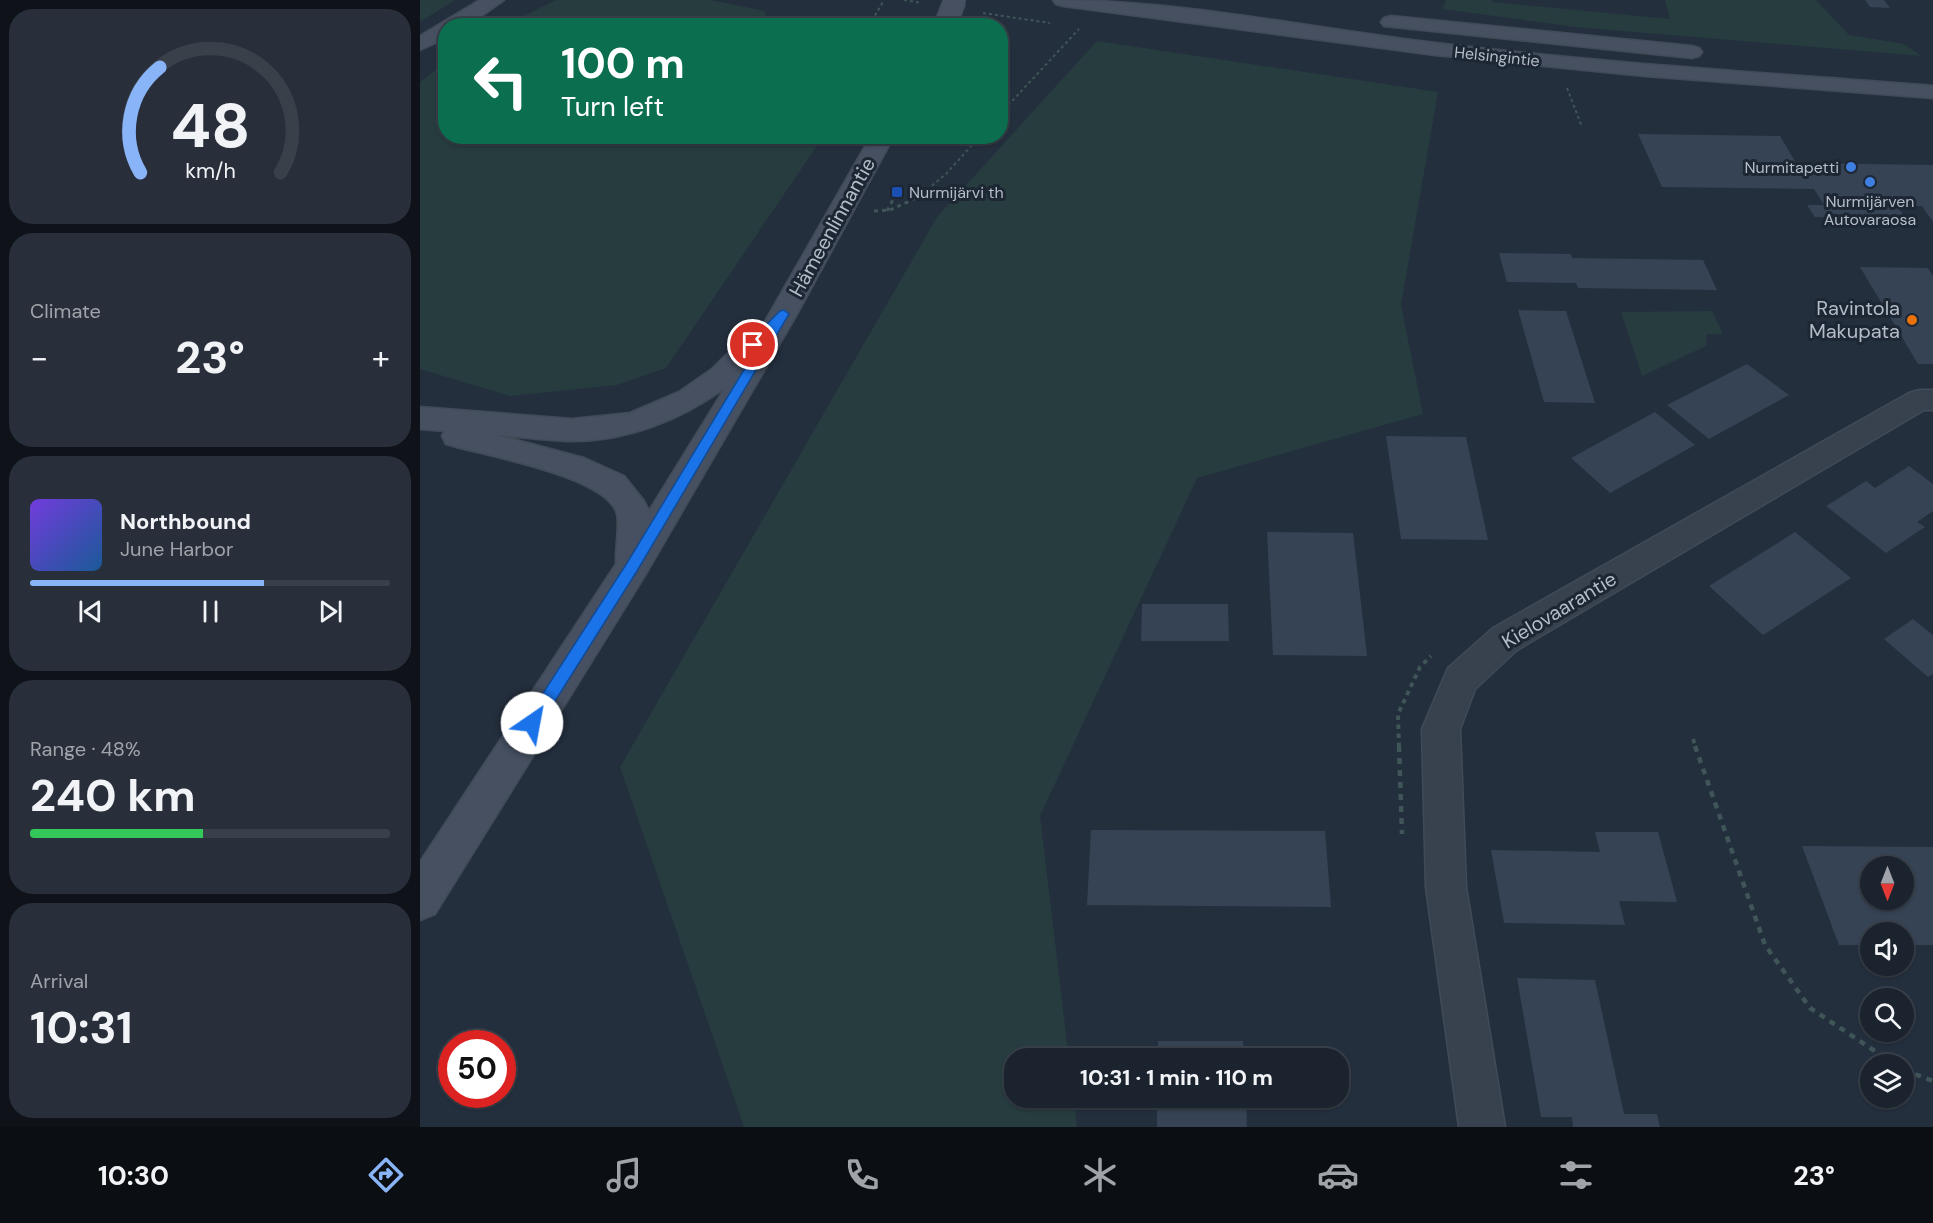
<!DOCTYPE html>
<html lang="en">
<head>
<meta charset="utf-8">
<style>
	body { margin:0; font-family:"DM Sans",sans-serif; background:#282f3a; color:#f1f3f6; height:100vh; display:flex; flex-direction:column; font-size:22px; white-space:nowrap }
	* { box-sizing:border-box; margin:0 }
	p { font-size:20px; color:#a0a4aa }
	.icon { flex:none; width:33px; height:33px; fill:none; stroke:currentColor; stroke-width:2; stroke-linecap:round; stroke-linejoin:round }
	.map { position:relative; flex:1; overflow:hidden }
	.details { display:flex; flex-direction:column; gap:9px; padding:9px; background:#0f1319; width:420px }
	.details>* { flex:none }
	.hud { position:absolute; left:18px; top:18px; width:570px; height:126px; border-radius:24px; box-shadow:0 2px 4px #0004,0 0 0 2px #39404a; background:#0b6e4f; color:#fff; overflow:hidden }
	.needle { width:39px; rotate:180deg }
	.tools { position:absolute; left:1440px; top:856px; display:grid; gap:12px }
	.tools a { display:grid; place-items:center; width:54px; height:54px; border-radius:50%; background:#1b232e; box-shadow:0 2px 4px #0004,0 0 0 2px #39404a; font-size:30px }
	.speed { position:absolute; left:18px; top:1030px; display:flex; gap:12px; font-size:30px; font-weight:700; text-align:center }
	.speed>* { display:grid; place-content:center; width:78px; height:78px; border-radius:50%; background:#1b232e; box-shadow:0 2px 4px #0004,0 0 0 2px #39404a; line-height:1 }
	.speed .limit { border:9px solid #d22; background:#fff; color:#111 }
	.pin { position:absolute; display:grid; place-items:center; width:51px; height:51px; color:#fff; margin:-26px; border:3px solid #fff; border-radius:50%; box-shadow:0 2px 6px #0007 }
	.me { position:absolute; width:66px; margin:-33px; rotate:33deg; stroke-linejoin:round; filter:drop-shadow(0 0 4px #0008) }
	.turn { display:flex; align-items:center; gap:21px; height:126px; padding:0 24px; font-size:27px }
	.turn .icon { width:78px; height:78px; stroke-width:2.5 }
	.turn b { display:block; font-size:42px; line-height:51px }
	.big { font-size:45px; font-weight:700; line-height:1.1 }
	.details .card { flex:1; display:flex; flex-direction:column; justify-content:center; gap:9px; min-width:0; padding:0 21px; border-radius:24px; background:#282f3a }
	.details .dial { align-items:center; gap:0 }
	.dial svg { height:156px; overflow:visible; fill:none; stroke:#39404a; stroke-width:7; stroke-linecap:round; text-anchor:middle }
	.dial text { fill:#f1f3f6; stroke:none }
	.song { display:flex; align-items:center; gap:18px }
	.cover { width:72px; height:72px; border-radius:9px; background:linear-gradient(135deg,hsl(260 70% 55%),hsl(210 70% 35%)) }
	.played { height:6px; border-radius:3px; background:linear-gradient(90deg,#8ab4f8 65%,#39404a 65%) }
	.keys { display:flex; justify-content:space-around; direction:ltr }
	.heat { display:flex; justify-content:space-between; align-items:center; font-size:33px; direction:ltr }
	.charge { height:9px; border-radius:4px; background:linear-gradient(90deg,#34c759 48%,#39404a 0) }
	.trip { position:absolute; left:584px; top:1048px; width:345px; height:60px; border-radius:24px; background:#1b232e; box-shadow:0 2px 4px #0004,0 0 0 2px #39404a; font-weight:700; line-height:60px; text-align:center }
	.menu { display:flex; height:96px; justify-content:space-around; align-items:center; background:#0b0e12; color:#a0a4aa }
	.menu .icon { width:42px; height:42px }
	.menu .on { color:#8ab4f8 }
	.menu b { font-size:27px; color:#f1f3f6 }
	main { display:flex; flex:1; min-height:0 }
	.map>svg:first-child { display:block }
</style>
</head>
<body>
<main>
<section class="details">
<div class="card dial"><svg viewBox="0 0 100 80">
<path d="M14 69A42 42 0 1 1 86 69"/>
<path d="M14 69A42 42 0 0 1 24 15" stroke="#8ab4f8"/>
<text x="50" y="56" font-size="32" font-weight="700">48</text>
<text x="50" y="72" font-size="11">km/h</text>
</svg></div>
<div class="card"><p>Climate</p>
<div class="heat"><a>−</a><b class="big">23°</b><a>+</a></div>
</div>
<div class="card">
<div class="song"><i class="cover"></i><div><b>Northbound</b><p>June Harbor</p></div></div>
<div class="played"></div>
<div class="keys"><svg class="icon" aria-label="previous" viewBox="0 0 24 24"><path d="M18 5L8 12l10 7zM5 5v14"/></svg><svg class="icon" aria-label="pause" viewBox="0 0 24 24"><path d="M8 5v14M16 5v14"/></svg><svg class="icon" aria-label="next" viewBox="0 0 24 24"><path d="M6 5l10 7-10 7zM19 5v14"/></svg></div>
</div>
<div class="card"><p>Range · 48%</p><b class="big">240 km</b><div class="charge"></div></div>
<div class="card"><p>Arrival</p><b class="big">10:31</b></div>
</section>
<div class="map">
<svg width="1513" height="1127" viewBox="0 0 1513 1127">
	<rect width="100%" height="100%" fill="#242f3e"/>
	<path fill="#263c3f" d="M0 0H35L0 22Z
		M136 0H290L345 11 346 25H85Z
		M1026 0H1071L1072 2 1250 19 1245 0H1396L1429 35 1484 44 1501 56 1155 27 1022 9Z
		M677 41 1018 92 981 305 1003 414 777 478 620 816 649 1059H594V1098H654L657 1127H324L200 767 517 217Z
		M25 63 26 136 403 137 246 368 197 385 90 396 0 369V82Z
		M1292 311 1303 334H1287L1286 346 1222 376 1201 312Z"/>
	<path fill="#364354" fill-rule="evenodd" d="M1445 0H1464L1470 8 1450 7Z
		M1218 134 1360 136 1376 163 1513 165V222L1502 206H1477L1491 226 1463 225 1458 218 1395 217 1387 205H1404L1394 189 1242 187Z
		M1079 253 1151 254 1152 258 1283 260 1297 290 1158 288 1156 283 1087 282Z
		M1440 267 1508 268 1513 276V364H1498Z
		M1098 310 1146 311 1175 403 1124 402Z
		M1327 364 1369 395 1289 439 1247 405Z
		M1235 412 1275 445 1190 493 1151 458Z
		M966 436 1046 437 1068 540 981 539Z
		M1489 466 1513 484V511L1497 522 1505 527 1466 553 1406 506 1446 481 1455 488Z
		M847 532 933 533 947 656 853 655Z
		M1375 532 1431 578 1343 635 1289 586Z
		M722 604H808L809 641H721Z
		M1493 619 1513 635V674L1508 677 1464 639Z
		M671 830 905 831 911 907 667 905Z
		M1175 832H1238L1257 902 1199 901 1205 925 1084 923 1071 850 1180 852Z
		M1382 846 1513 847V945H1484V933H1450V945H1419ZM1450 867H1484V900H1450Z
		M1097 978 1175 980 1204 1114H1237L1240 1127H1153L1152 1117H1121Z
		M738 1041H823L824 1059H738Z
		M737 1098H826L827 1127H737Z"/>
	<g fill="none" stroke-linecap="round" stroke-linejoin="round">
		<g stroke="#414a57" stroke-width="3">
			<path id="minor" d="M1499 390H1513V410H1504L1097 650 1055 689 1040 729 1046 887 1085 1127H1039L1006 887 1002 729 1028 668 1073 628 1489 393Z"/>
		</g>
		<g stroke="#414a57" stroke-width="3">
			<path id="secondary" d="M60 0H84L47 26H26V38L0 50V36Z
				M633 0C761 0 889 28 1016 43 1181 63 1347 73 1513 86V98L1225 76 1015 55 643 6 636 4Z
				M971 16 1272 46 1279 48 1282 52 1279 56 1272 58 964 26 961 22 964 18Z
				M451 136H474L377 314 224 577 15 914 0 920V862L196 564C195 549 200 529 197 514 188 476 62 455 26 444L22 436 25 431 0 429V407L152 419 210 413 259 392 292 369 321 340 335 339ZM305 388 229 511 224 501 204 476 164 458 77 435C101 437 126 440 150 441 206 442 260 420 305 388Z"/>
		</g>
		<path stroke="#3f5557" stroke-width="2" stroke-dasharray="3 3" stroke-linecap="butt" d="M484 0 502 3
			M563 13 630 23
			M449 26 464 0
			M1147 88 1162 127
			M580 114 659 29
			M474 197 477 192
			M498 197 526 174 560 136"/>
		<path stroke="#3f5557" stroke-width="3" stroke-dasharray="4 4" stroke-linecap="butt" d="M454 211 470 210 501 196
			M467 211 475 196"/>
		<path stroke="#3f5557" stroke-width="4" stroke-dasharray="4.5 4.5" stroke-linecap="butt" d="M1273 739 1276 747
			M979 747 978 714 1000 667 1011 656"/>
		<path stroke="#3f5557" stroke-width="4.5" stroke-dasharray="6 6" stroke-linecap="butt" d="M979 746 982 834
			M1275 746 1345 945 1390 1008 1476 1065
			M1484 1070 1513 1081"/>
		<use href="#minor" fill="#38414e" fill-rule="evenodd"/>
		<use href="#secondary" fill="#465061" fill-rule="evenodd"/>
		<g stroke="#414a57" stroke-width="24" stroke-linecap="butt">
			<path id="secondary-bridge" d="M525 26 535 0"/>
		</g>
		<use href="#secondary-bridge" stroke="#465061" stroke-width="22"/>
	</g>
	<path fill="#1a73e8" stroke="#114b97" stroke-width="1.5" d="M364 310 369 314 217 571 118 728 112 730 107 728 105 723 107 718 207 563 339 345 333 349 329 348V342L360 311Z"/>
	<g fill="#3f7fe0" stroke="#1d2633" stroke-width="2">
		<circle cx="1431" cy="167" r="6"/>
		<circle cx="1450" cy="182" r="6"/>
	</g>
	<rect fill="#1a4fb4" stroke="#1d2633" stroke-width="2" x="471" y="186" width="12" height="12" rx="3"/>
	<circle fill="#e8710a" stroke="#1d2633" stroke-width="2" cx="1492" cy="320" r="6"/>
	<g text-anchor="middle" stroke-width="6" stroke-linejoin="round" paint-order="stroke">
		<g font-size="16" fill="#b4bcc9" stroke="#1d2633">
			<text transform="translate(1077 56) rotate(6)" y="6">Helsingintie</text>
		</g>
		<g font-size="16" fill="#b4bcc9" stroke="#1d2633" text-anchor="end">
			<text x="1419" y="173">Nurmitapetti</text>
			<text x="489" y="198" text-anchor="start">Nurmijärvi th</text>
			<text x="1450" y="207" text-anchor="middle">Nurmijärven<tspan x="1450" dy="18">Autovaraosa</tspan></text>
		</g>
		<g font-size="20" fill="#b4bcc9" stroke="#1d2633">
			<text transform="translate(412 227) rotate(-61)" y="7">Hämeenlinnantie</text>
			<text transform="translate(1139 610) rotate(-31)" y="7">Kielovaarantie</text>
		</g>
		<g font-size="20" fill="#b4bcc9" stroke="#1d2633" text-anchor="end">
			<text x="1480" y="315">Ravintola<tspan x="1480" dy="23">Makupata</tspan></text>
		</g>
	</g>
</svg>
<div class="tools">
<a><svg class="needle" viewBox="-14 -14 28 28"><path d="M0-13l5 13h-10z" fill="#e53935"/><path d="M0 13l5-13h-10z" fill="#a0a4aa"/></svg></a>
<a><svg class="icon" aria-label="sound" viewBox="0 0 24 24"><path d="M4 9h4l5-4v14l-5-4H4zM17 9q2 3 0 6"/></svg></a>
<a><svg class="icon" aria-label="search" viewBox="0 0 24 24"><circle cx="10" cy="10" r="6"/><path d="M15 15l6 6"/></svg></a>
<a><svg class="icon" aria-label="layers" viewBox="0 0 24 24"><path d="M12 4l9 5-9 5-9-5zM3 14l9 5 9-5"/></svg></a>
</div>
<div class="speed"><div class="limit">50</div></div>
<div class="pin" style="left:333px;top:345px;background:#d93025"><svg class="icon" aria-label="arrive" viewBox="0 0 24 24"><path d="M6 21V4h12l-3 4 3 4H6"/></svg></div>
<svg class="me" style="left:112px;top:723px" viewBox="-20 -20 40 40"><circle r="19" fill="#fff"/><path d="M0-13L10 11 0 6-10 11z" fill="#1a73e8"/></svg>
<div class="trip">10:31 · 1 min · 110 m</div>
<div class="hud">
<div class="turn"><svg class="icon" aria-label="left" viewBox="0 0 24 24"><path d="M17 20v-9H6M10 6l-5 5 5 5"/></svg><div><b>100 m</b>Turn left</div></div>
</div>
</div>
</main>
<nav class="menu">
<b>10:30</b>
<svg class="icon on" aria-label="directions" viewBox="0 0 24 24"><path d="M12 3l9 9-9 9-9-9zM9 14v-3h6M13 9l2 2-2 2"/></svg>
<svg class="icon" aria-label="music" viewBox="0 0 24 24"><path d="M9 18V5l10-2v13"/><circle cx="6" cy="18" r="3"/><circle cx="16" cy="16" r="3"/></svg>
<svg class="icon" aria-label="phone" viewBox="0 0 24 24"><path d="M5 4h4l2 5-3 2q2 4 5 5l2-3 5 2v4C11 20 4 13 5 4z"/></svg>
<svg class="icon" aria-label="climate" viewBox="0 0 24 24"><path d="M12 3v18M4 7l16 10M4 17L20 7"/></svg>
<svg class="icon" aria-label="car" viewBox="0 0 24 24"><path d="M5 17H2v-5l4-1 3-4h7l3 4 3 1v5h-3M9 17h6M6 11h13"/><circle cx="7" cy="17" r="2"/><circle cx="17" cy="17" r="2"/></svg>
<svg class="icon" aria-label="filters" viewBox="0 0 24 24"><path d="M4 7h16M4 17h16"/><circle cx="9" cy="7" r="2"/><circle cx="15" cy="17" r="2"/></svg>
<b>23°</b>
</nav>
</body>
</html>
